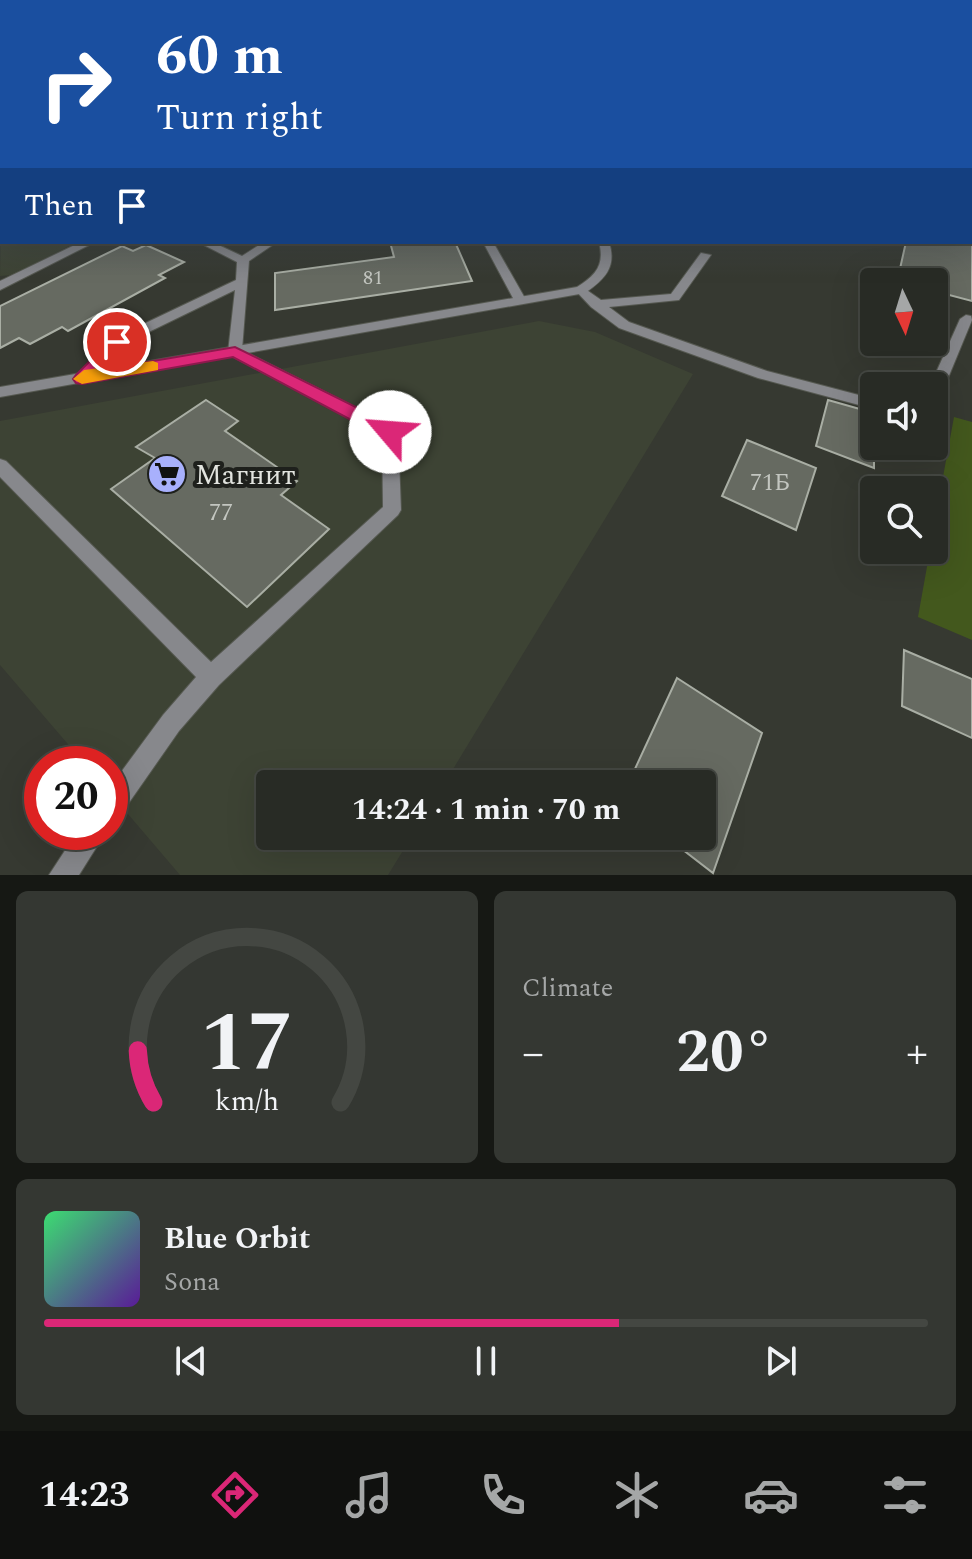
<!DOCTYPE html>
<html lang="en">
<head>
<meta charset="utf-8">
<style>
	body { margin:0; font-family:Spectral,serif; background:#343732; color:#f1f3f6; height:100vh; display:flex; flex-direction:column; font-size:30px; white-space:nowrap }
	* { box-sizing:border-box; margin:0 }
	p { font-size:26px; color:#a5a7a7 }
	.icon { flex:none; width:44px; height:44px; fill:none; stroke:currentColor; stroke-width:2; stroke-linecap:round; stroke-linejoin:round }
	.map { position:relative; height:875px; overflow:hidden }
	.panel { display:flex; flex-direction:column; gap:16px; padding:16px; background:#161814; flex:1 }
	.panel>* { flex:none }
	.hud { position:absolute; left:0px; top:0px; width:972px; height:244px; box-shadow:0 8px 32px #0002,0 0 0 2px #444742; background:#1a4fa0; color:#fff; overflow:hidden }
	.needle { width:52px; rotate:176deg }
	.tools { position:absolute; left:860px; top:268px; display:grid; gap:16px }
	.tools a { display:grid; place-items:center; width:88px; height:88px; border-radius:8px; background:#282b25; box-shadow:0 8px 32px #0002,0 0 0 2px #444742; font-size:40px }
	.speed { position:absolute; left:24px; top:746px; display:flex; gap:16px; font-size:40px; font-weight:700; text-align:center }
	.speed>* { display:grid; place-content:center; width:104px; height:104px; border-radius:50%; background:#282b25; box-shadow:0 8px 32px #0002,0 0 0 2px #444742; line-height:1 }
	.speed .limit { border:12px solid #d22; background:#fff; color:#111 }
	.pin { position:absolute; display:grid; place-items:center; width:68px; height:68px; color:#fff; margin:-34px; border:4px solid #fff; border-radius:50%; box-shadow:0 2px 8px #0007 }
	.me { position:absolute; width:88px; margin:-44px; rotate:297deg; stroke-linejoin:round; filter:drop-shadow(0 0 6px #0008) }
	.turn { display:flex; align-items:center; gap:28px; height:168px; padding:0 24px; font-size:36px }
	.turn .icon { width:104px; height:104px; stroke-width:2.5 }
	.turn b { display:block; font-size:56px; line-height:68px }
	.then { display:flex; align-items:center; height:76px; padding:0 24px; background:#0003; gap:16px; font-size:30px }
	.big { font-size:60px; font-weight:700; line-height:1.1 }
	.panel .tile { flex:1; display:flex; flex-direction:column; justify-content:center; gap:12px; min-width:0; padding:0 28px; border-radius:12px; background:#343732 }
	.panel .dial { align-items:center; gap:0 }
	.dial svg { height:208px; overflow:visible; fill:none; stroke:#444742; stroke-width:7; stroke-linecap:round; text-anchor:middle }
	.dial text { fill:#f1f3f6; stroke:none }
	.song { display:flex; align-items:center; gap:24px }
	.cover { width:96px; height:96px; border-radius:12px; background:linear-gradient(135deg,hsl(140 70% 55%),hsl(270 70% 35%)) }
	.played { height:8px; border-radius:4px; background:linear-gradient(90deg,#db2777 65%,#444742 65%) }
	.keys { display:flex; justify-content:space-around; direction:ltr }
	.heat { display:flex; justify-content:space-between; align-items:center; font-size:44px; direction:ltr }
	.panel .tiles { flex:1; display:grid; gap:16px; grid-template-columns:1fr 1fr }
	.tile:last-child { grid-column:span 2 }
	.trip { position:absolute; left:256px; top:770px; width:460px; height:80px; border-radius:8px; background:#282b25; box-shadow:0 8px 32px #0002,0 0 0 2px #444742; font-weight:700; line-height:80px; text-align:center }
	.dock { display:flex; height:128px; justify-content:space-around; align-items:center; background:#10110f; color:#a5a7a7 }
	.dock .icon { width:56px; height:56px }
	.dock .on { color:#db2777 }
	.dock b { font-size:36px; color:#f1f3f6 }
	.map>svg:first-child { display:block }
</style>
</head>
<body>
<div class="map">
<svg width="972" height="875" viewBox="0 0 972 875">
	<rect width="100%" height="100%" fill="#363931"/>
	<path fill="#3d4334" d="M2 174V242H76L15 275 0 276Z
		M539 321 595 332 693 374 444 784H270V836H412L388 875H180L110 793V764H85L0 665V421Z"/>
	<path fill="#43581d" d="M954 417 972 422V640L918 617 930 550H934V526Z"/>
	<path fill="#666a61" stroke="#a9aea4" stroke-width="2" d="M390 242H455L472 281 275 310V273L394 257Z
		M906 242H972V301L934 291V282H897Z
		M146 245 184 262 159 275 165 278 68 331 62 327 30 344 19 338 0 348V306L122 246 133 251Z
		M206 400 238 421 225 431 297 481 281 495 329 529 247 607 111 489 155 458 136 447Z
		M828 400 874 413V468L816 446Z
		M747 440 816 468 796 530 722 496Z
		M904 650 972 679V738L902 706Z
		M677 678 762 733 713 873 665 836H702V784H628Z"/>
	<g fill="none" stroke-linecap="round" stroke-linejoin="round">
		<g stroke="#555850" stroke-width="2">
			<path id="lane" d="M0 155H2V161H0Z
				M970 155H972V161L970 160Z
				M970 202 972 203V209L970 208Z
				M81 242H95L0 290V281Z
				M198 242H212L242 256 264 242H277L249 261 242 350 396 428 398 432 401 510 398 515 219 685 179 731 119 817 110 821V787L163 715 196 677 0 477V459L6 461 211 662 383 507 382 435 230 355 228 352 235 290 122 345 87 382H77L75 379 77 376 112 339 236 280 237 262Z
				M483 242H493L526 300 524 303 520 304 514 300Z
				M701 253 711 255 679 300 609 307 629 322 767 371 874 399V409L758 378 619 328 591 307 575 290 581 286 601 300 671 294Z
				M966 315 971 316 972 320 941 395 934 400V386H930L960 319Z
				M77 832H106L79 875H49Z"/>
		</g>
		<g stroke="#555850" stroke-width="2">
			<path id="street" d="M599 242H609C617 267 605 279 585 293L0 397V387L577 287C596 275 605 265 599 242Z"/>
		</g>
		<use href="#lane" fill="#87888c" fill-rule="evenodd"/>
		<use href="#street" fill="#87888c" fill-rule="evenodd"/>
	</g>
	<linearGradient id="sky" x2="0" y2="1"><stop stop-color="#1e1f1b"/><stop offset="0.56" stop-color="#4c545a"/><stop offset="1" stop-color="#4c545a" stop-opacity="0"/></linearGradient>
	<rect width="972" height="277" fill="url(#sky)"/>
	<path fill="#db2777" stroke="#8e194d" stroke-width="2" d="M117 337 125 342 100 370 235 347 396 427 399 432 390 439 383 437 233 357 82 384 76 383 73 379 76 375 112 339Z"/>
	<path fill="#f59e0b" d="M153 361 158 363V370L82 384 73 379 84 370Z"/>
	<defs>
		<g id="supermarket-disc" transform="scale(2)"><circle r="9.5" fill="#a8b0fc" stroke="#1e201c"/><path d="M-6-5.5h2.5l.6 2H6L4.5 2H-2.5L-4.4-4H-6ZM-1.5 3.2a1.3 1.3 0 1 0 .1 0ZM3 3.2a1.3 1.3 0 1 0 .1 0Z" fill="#111"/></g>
	</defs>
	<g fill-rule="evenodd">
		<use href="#supermarket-disc" x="167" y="474"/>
	</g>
	<g text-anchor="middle" stroke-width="8" stroke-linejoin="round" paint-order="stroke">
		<g font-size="20" fill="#c3c6c0">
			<text x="373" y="284">81</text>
		</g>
		<g font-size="24" fill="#c3c6c0">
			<text x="770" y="490">71Б</text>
			<text x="221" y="520">77</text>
		</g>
		<g font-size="28" fill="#e2e4df" stroke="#1e201c" text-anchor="start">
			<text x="195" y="484">Магнит</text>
		</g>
	</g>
</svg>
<div class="tools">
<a><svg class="needle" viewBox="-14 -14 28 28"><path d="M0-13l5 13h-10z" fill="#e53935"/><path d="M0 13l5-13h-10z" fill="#a5a7a7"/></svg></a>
<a><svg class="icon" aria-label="sound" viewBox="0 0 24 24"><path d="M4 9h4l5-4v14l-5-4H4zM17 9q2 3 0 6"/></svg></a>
<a><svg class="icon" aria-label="search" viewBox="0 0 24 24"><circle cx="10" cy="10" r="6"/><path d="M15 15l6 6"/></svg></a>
</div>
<div class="speed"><div class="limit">20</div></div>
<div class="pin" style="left:117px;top:342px;background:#d93025"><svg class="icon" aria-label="arrive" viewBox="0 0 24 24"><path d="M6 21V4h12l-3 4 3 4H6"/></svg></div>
<svg class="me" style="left:390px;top:432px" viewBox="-20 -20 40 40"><circle r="19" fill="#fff"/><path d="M0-13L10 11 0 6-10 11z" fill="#db2777"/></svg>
<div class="trip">14:24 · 1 min · 70 m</div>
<div class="hud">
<div class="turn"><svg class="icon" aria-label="right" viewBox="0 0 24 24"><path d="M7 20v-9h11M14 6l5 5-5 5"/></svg><div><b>60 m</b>Turn right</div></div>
<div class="then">Then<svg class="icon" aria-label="arrive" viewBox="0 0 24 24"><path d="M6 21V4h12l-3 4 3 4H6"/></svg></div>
</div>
</div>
<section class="panel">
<div class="tiles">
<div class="tile dial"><svg viewBox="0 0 100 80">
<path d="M14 69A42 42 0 1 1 86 69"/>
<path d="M14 69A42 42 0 0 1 8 49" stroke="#db2777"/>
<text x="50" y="56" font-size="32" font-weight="700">17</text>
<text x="50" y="72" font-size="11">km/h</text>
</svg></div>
<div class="tile"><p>Climate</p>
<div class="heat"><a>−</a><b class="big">20°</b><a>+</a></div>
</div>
<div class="tile">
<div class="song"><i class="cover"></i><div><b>Blue Orbit</b><p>Sona</p></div></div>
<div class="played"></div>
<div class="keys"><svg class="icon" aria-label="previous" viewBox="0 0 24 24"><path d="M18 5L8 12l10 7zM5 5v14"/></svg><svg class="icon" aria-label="pause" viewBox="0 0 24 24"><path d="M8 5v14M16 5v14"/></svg><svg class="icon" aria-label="next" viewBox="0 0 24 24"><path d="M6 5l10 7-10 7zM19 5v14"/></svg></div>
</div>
</div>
</section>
<nav class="dock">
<b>14:23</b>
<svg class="icon on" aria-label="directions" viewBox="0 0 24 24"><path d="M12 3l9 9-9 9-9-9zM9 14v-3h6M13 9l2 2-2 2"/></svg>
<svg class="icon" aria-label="music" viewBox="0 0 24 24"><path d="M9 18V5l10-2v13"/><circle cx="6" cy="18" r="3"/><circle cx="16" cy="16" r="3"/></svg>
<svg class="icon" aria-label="phone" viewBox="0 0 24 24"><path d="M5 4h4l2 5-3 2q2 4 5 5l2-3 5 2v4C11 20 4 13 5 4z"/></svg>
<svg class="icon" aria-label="climate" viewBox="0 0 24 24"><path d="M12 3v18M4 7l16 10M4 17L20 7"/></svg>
<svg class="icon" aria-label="car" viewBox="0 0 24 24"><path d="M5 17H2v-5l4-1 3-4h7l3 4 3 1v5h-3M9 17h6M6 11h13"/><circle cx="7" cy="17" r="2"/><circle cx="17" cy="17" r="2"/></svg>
<svg class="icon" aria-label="filters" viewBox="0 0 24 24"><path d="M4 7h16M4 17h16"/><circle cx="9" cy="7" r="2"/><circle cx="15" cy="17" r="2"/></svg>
</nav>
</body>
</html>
